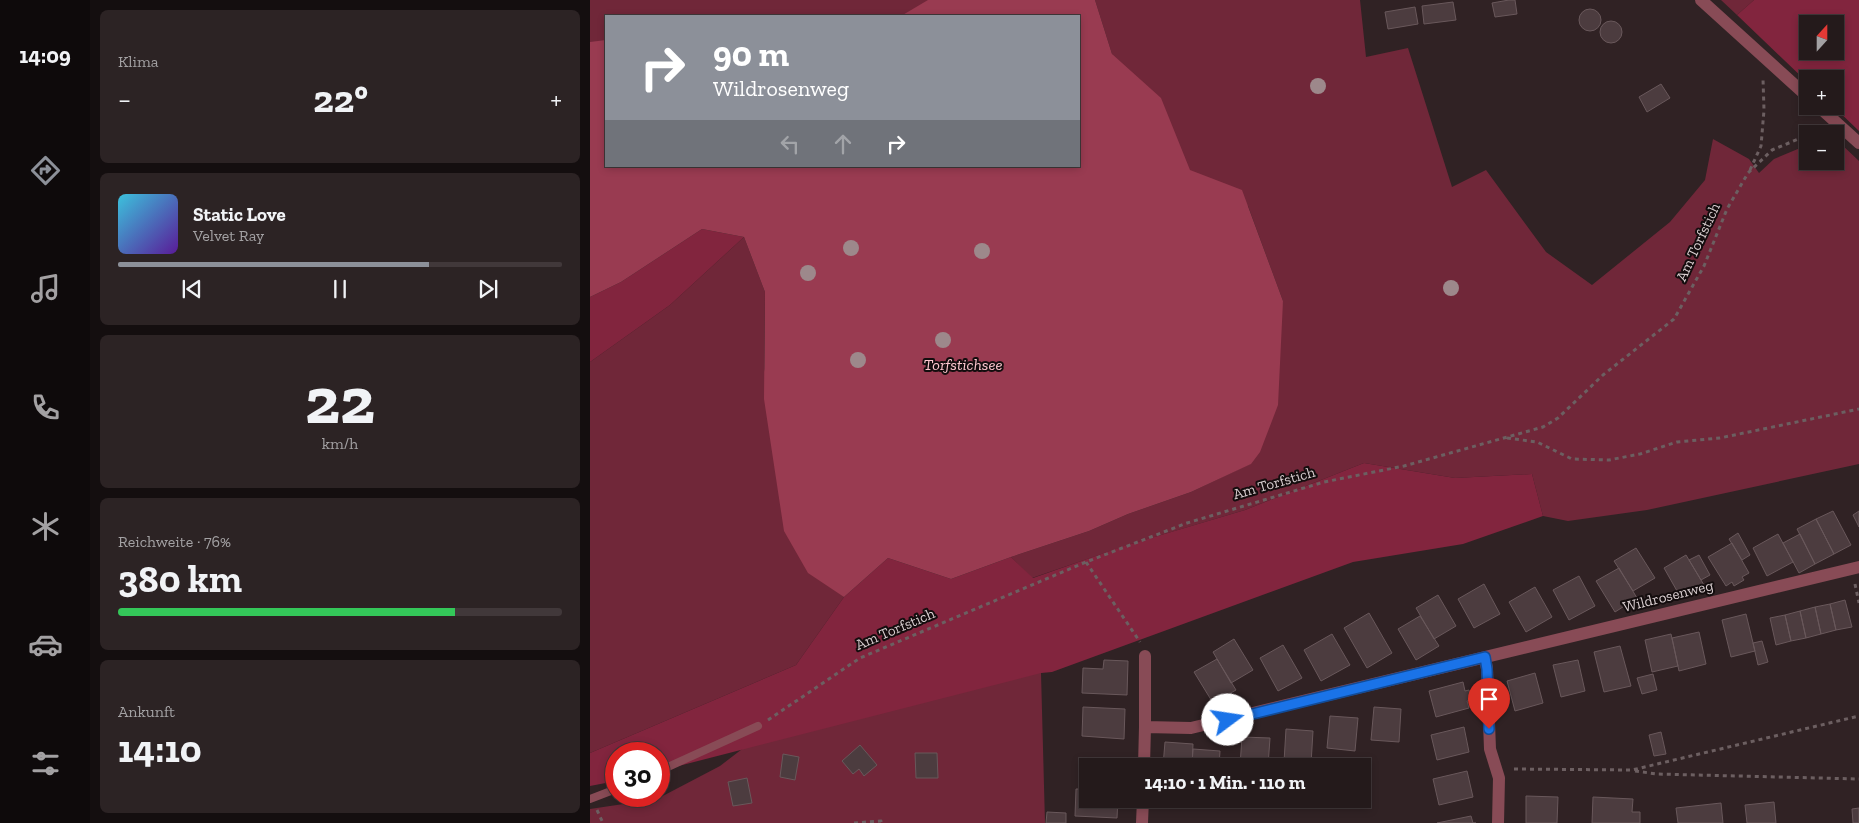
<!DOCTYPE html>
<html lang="de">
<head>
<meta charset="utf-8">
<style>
	body { margin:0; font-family:"Zilla Slab",serif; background:#2c2324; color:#f1f3f6; height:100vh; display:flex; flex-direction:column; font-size:19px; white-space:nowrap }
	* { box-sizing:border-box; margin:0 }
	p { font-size:16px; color:#a3a1a3 }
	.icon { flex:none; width:28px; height:28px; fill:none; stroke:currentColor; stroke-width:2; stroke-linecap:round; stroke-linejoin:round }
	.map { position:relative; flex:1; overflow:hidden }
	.details { display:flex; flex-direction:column; gap:10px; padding:10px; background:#140e0f; width:500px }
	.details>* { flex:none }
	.hud { position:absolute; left:15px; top:15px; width:475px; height:152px; border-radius:0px; box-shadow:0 2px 8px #0003,0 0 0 1px #41383a; background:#8c9099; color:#fff; overflow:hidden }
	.needle { width:32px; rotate:21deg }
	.tools { position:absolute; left:1209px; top:15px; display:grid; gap:10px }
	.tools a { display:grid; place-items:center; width:45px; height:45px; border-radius:0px; background:#241a1b; box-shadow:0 2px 8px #0003,0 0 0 1px #41383a; font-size:25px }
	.speed { position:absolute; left:15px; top:742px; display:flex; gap:10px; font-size:25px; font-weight:700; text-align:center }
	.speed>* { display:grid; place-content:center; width:65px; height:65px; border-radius:50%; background:#241a1b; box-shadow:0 2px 8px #0003,0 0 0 1px #41383a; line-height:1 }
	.speed .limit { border:8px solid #d22; background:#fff; color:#111 }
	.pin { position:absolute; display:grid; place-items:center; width:42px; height:42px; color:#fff; margin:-51px -21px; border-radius:50% 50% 50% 0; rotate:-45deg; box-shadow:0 0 5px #0007 }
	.pin .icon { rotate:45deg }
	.me { position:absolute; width:55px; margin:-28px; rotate:76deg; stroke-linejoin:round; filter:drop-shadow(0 0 4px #0008) }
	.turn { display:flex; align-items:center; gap:18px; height:105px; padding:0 25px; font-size:22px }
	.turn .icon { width:65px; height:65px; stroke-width:2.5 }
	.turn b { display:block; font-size:35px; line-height:42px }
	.lanes { display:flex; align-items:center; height:48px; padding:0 25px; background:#0003; justify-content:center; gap:25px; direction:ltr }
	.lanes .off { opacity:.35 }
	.big { font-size:38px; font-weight:700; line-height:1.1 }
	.details .tile { flex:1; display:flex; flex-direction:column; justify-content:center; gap:8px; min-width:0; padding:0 18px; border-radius:8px; background:#2c2324 }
	.details .dial { align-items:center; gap:0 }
	.dial b { font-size:65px; line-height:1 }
	.song { display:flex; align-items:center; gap:15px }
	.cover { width:60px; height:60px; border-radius:8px; background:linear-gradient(135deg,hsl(190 70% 55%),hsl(270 70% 35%)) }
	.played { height:5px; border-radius:2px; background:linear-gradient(90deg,#8c9099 70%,#41383a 70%) }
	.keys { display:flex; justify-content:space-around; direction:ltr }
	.heat { display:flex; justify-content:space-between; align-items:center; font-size:28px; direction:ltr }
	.charge { height:8px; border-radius:4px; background:linear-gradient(90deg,#34c759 76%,#41383a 0) }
	.trip { position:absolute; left:489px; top:758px; width:292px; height:50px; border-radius:0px; background:#241a1b; box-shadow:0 2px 8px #0003,0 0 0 1px #41383a; font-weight:700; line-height:50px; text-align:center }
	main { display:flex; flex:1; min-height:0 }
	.menu { display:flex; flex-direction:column; width:90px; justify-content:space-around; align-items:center; background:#0e0a0b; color:#a3a1a3 }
	.menu .icon { width:35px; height:35px }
	.menu .on { color:#8c9099 }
	.menu b { font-size:22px; color:#f1f3f6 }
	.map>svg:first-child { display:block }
</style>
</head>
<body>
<main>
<nav class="menu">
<b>14:09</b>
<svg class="icon on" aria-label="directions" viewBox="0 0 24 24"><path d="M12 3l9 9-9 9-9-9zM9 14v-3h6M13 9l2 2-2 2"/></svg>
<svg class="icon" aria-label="music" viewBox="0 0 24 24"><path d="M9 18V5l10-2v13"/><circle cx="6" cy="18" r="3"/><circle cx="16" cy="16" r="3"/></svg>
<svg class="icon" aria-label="phone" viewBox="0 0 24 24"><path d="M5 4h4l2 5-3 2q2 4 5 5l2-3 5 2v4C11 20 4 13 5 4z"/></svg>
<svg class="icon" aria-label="climate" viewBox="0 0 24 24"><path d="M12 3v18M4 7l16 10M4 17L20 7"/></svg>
<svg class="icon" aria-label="car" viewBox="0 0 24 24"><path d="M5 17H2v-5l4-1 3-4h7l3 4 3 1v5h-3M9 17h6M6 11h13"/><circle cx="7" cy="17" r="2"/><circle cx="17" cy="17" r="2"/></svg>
<svg class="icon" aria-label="filters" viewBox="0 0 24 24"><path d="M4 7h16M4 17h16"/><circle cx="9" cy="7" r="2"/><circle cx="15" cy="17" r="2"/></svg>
</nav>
<section class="details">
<div class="tile"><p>Klima</p>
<div class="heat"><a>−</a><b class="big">22°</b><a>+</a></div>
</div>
<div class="tile">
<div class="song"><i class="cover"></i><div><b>Static Love</b><p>Velvet Ray</p></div></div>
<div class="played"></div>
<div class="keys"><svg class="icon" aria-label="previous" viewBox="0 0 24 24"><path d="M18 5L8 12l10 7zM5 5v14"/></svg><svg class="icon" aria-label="pause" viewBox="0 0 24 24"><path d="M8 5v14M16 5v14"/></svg><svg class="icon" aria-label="next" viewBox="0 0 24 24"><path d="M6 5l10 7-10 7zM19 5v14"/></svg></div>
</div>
<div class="tile dial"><b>22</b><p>km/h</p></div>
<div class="tile"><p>Reichweite · 76%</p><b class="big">380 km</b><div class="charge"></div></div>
<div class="tile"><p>Ankunft</p><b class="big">14:10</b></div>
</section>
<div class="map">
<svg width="1269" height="823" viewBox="0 0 1269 823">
	<rect width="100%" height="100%" fill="#302224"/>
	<path fill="#702739" d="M0 0H362L359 16H16V93L0 87Z
		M505 0H770L776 57 818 48 862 187 896 170 956 252 1002 285 1080 222 1115 180 1123 139 1159 159 1169 173 1184 159 1215 146H1217L1218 161H1245V143H1250L1269 161V464L1057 510 978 521 953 516 942 474 865 478 774 463 655 510 538 545 442 578 421 557 499 531 538 514 601 492 660 464 693 301 658 206 572 173 522 54Z
		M1131 0H1164L1147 15Z
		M154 237 175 292 174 369 254 597 206 665 0 753V362L80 305Z
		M472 662 451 673 455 823H0V809L67 799 130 766 186 723Z"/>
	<path fill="#82253e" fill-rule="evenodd" d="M1164 0H1269V131L1243 106H1245V79H1218L1217 82 1147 15ZM1218 24H1245V51H1218Z
		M112 229 154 237 80 305 0 362V297L31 282Z
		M774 463 865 478 942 474 953 516 873 544 763 562 462 672 451 673 69 771V754H26V781L0 786V753L206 665 254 597 298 558 361 579 421 557 443 578 534 546 655 510Z"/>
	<path fill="#993b51" d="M338 0H505L522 54 571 98 600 170 652 190 693 301 688 405 670 452 661 464 601 492 538 514 499 531 421 557 361 579 298 558 254 597 218 573 194 531 174 399 175 292 154 237 112 229 31 282 0 297V42L16 40V166H489V16H311Z"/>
	<path fill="#4c3c3f" stroke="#69585b" d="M919 0H925L927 14 905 17 902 3Z
		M863 2 866 20 834 24 832 6Z
		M825 7 828 24 798 29 795 12Z
		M989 20a11 11 0 1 1 22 0a11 11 0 1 1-22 0Z
		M1010 32a11 11 0 1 1 22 0a11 11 0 1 1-22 0Z
		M1071 84 1080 98 1057 112 1049 97Z
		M1243 511 1261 545 1244 554 1226 519Z
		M1269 511V527L1263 515Z
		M1226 519 1244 554 1225 564 1207 529Z
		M1148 533 1160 555 1152 560 1139 539Z
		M1188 534 1203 562 1177 576 1163 548Z
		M1210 534 1225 564 1209 573 1193 543Z
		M1142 543 1159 573 1152 577 1154 580 1144 586 1142 582 1136 586 1118 557Z
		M1046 548 1065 578 1043 591 1024 561Z
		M1096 555 1114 585 1091 598 1074 568Z
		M1109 555 1120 575 1111 580 1099 560Z
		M1029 568 1047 598 1025 612 1006 581Z
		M989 576 1005 606 979 620 963 590Z
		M894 584 910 614 884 628 868 599Z
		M945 587 962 617 936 632 919 602Z
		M848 595 866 626 844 639 826 608Z
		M1255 600 1262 627 1246 630 1240 604Z
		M1240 604 1246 630 1231 634 1225 607Z
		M1225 607 1231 634 1216 638 1210 611Z
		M1210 611 1216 638 1201 641 1195 615Z
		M779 613 802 653 777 668 754 628Z
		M1156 614 1165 651 1141 657 1132 620Z
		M1195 615 1201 641 1186 645 1180 618Z
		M830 616 849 646 826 660 808 629Z
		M1109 632 1116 664 1089 671 1082 638Z
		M742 634 760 665 731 681 714 650Z
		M1081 634 1088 666 1062 672 1055 640Z
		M644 639 663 670 641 683 623 652Z
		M1172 641 1178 662 1168 665 1163 643Z
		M693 645 712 678 688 691 670 658Z
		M1030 646 1041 686 1014 692 1004 652Z
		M627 659 646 690 623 703 604 672Z
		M514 660 538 661 537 695 492 693 493 668 513 669Z
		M988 660 995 691 971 697 963 665Z
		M945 673 953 703 925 711 917 681Z
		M1063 674 1067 690 1052 694 1047 678Z
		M873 682 875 691 879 690 881 700 877 701 879 708 846 717 839 691Z
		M493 707 535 709 534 739 492 736Z
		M784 707 811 709 809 742 781 740Z
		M740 716 768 718 765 751 737 748Z
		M874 727 879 752 847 760 841 735Z
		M696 729 723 731 721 764 694 762Z
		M1071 732 1076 754 1064 756 1059 735Z
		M652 737 680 738 678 766H650Z
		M575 742 603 744 602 766H573Z
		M270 745 287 765 274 776 269 769 263 774 252 761Z
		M603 749 630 751 629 766H602Z
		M325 753H347L348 778H326Z
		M193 754 209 757 205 780 190 777Z
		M501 759 534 761V766H501Z
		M877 771 883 797 849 805 843 779Z
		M157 778 162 803 143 806 138 782Z
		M486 789H498V799H528L527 818 485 816Z
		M936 796 968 797 967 823H936Z
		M1003 797 1043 799 1042 812H1050V823H1002Z
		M1184 802 1186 823H1157L1155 805Z
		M1131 803 1133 823H1088L1086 808Z
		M1269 808V823H1263L1262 809Z
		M457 812 476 813V823H456Z
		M881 816 883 823H886H847Z"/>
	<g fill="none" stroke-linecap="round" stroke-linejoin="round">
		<path stroke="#6c5f61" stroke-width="3" stroke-dasharray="4 4" stroke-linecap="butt" d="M1160 170 1171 146 1174 110 1173 79
			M917 438 947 442 982 459 1019 460 1050 454 1087 442 1130 438 1269 409
			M496 562 550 642
			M1265 584 1269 603
			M178 720 270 658 496 562 597 523 734 482 814 466 953 427 968 418 1013 375 1084 319 1114 266 1137 209 1158 173 1182 150 1218 135
			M924 769 1042 770 1269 716
			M1045 771 1067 774 1269 779
			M7 810 13 823
			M264 823 291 821V823"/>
		<path stroke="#884b56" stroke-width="8" d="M69 771 168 726
			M0 799 26 789"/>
		<path stroke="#884b56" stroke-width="12" d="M1111 0 1218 97
			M1228 106 1269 143
			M895 657 897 669 900 749 909 778 908 823
			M555 727V656
			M554 766 555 727 601 728 1269 567
			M552 823 553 799"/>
	</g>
	<g fill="#9d888b">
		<circle cx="728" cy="86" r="8"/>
		<circle cx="261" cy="248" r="8"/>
		<circle cx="392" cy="251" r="8"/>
		<circle cx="218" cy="273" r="8"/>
		<circle cx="861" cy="288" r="8"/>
		<circle cx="353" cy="340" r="8"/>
		<circle cx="268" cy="360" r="8"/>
	</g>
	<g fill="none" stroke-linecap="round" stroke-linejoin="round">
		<g stroke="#114b97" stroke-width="12">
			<path id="route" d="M638 720 895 657 897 669 899 729"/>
		</g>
		<use href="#route" stroke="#1a73e8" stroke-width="9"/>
	</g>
	<g text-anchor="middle" stroke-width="4" stroke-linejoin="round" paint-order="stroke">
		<g font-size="15" fill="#d9ced0" stroke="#140d0e">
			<text transform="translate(1108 242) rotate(-65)" y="5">Am Torfstich</text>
			<text transform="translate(684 483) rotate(-16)" y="5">Am Torfstich</text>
			<text transform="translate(1078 596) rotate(-14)" y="5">Wildrosenweg</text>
			<text transform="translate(305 629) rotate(-23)" y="5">Am Torfstich</text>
		</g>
		<g font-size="16" font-style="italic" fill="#ffc8d0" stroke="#140d0e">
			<text x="373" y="370">Torfstichsee</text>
		</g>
	</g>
</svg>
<div class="tools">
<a><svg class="needle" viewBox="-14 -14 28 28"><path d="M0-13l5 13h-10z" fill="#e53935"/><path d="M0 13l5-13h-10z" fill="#a3a1a3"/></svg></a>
<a>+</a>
<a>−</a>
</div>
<div class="speed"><div class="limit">30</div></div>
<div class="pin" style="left:899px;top:729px;background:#d93025"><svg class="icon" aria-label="arrive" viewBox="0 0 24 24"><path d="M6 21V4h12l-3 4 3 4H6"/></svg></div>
<svg class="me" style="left:638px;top:720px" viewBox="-20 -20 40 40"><circle r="19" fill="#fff"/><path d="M0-13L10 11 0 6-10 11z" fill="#1a73e8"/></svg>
<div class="trip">14:10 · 1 Min. · 110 m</div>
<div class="hud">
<div class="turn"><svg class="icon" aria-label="right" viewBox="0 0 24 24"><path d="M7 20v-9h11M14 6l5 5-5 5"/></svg><div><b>90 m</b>Wildrosenweg</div></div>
<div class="lanes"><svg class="icon off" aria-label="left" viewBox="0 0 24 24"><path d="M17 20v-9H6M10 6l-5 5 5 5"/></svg><svg class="icon off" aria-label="ahead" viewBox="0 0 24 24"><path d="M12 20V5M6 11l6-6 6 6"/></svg><svg class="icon" aria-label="right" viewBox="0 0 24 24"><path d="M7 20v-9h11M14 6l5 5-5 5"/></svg></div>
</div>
</div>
</main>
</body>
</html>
